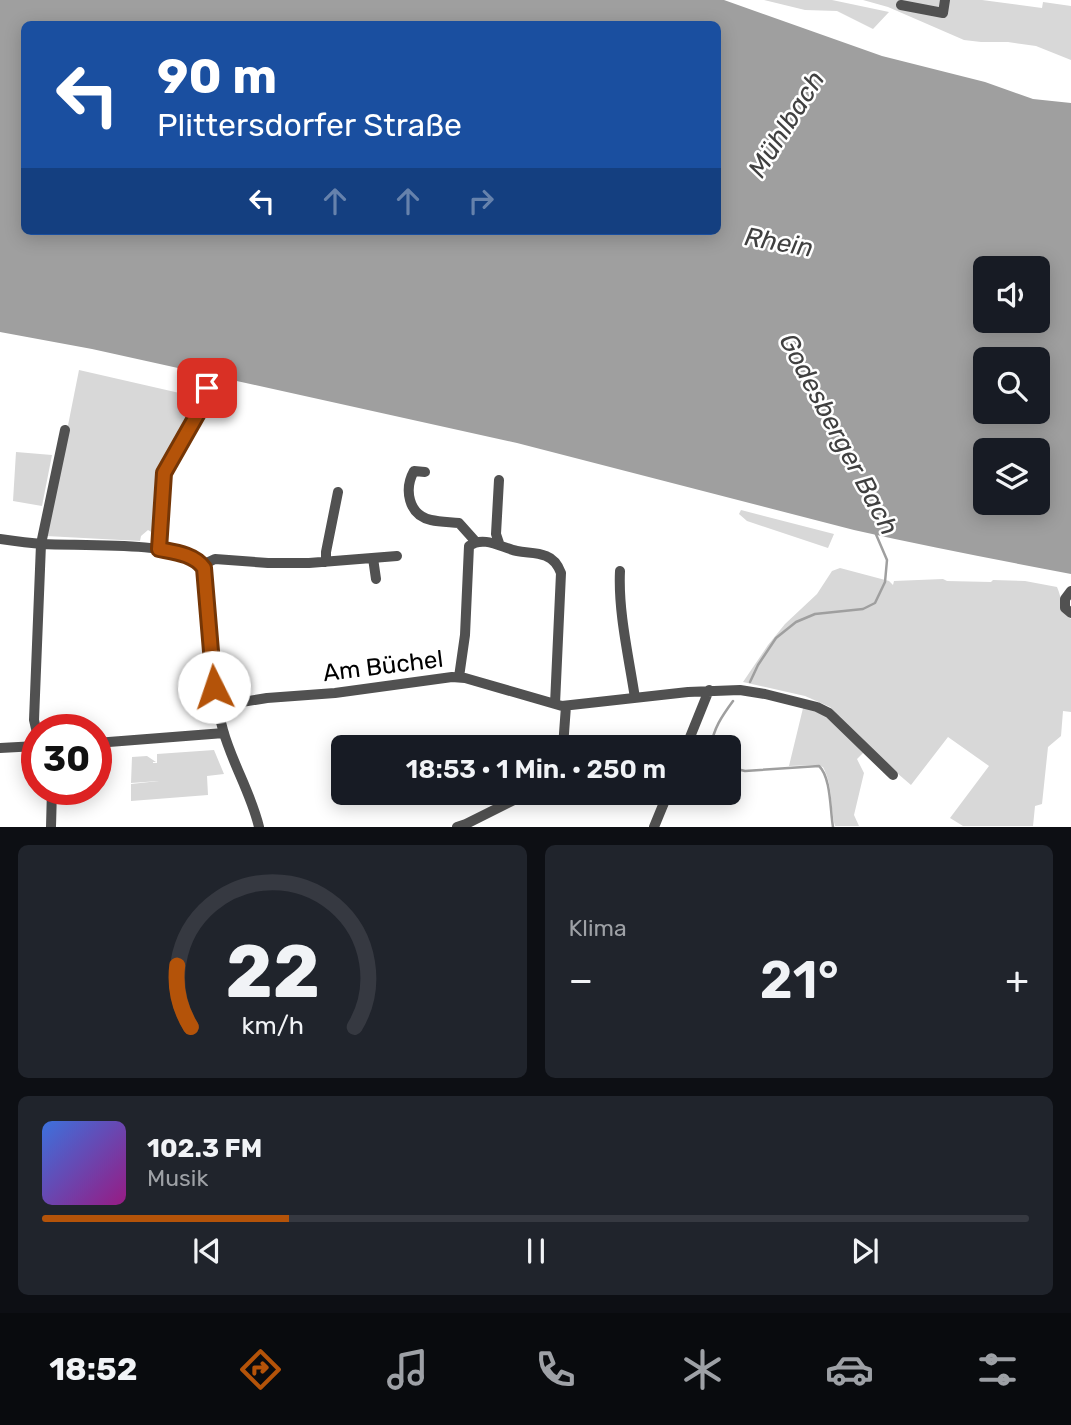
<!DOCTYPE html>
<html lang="de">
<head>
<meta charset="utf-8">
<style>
	body { margin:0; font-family:Rubik,sans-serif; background:#20242c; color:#f1f3f6; height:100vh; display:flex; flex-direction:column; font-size:26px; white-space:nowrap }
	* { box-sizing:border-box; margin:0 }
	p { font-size:23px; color:#9ea1a6 }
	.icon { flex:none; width:38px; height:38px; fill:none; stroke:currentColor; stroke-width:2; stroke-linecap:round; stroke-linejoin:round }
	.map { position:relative; height:827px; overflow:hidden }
	.side { display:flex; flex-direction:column; gap:18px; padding:18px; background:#0d0f14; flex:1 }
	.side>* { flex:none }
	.hud { position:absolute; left:21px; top:21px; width:700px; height:214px; border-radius:10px; box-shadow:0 4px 18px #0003; background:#1a4fa0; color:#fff; overflow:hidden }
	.buttons { position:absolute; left:973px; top:256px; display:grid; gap:14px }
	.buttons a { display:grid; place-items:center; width:77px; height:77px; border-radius:10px; background:#171b24; box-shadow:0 4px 18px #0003; font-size:35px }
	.speed { position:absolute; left:21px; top:714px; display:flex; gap:14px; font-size:35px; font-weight:700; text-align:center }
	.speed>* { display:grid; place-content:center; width:91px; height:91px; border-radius:50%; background:#171b24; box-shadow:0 4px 18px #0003; line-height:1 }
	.speed .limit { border:10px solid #d22; background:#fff; color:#111 }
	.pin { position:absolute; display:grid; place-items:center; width:60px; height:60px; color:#fff; margin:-30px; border-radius:14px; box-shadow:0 4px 10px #0006 }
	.me { position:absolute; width:77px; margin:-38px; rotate:356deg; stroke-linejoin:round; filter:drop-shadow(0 0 5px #0008) }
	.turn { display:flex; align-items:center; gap:24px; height:147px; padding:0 21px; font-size:32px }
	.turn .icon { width:91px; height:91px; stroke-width:2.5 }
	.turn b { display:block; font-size:49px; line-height:60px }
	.lanes { display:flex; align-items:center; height:66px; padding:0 21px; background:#0003; justify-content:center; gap:35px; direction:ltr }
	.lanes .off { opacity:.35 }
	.big { font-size:52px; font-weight:600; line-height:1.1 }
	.side .card { flex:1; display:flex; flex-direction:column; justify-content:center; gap:10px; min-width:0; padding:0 24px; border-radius:10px; background:#20242c }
	.side .dial { align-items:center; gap:0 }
	.dial svg { height:182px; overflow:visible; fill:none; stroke:#363941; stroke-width:7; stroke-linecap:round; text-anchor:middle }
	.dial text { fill:#f1f3f6; stroke:none }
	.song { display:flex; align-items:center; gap:21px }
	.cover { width:84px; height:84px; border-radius:10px; background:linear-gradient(135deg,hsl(220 70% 55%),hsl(310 70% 35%)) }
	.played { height:7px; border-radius:4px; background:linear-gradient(90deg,#b45309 25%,#363941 25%) }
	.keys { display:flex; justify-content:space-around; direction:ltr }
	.heat { display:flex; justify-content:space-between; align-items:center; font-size:38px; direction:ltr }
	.side .tiles { flex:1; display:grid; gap:18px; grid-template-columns:1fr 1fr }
	.card:last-child { grid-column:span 2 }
	.trip { position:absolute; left:331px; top:735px; width:410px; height:70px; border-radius:10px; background:#171b24; box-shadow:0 4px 18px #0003; font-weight:600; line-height:70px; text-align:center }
	.tabs { display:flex; height:112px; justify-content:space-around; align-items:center; background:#090b0e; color:#9ea1a6 }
	.tabs .icon { width:49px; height:49px }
	.tabs .selected { color:#b45309 }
	.tabs b { font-size:32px; color:#f1f3f6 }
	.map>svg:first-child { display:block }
</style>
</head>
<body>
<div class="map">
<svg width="1071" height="827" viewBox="0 0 1071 827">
	<rect width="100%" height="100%" fill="#fff"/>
	<path fill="#d8d8d8" d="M764 0H832L889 12 873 29 837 11 805 10Z
		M863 0H982L1042 8 1043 2 1071 6V60L1036 46 1008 42H981L964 40 888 7Z
		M79 370 197 397 198 401 158 470 153 533 148 530 141 536 140 541 46 536Z
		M16 452 52 455 42 506 13 501Z
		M741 510 834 534 828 548 747 521 739 514Z
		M840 568 889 581 893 585 894 581 943 579 947 581 991 582 993 580 1025 581 1057 587C1062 598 1062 612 1071 619V712L1063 711 1061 736 1048 747 1042 804 1035 806 1033 826H963L950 818 989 766 948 737 911 785 883 761 830 707 805 696 743 682 768 645 785 624 817 594 832 571Z
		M804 704 825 713 864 752 857 759 864 773 854 815 859 826H835C830 807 833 785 823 767L814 765 789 766Z
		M214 750 224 774 207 776 208 795 131 801V784L159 781 131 783 132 757 147 756 156 762H153V763H157V754Z"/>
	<path fill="#9f9f9f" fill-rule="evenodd" d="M0 0H724L882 56 985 82 1033 99 1071 103V574C998 560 926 546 854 530L517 443 92 349 0 332ZM24 24H718V231H24ZM985 268H1038V320H985ZM985 359H1038V411H985ZM985 450H1038V502H985Z"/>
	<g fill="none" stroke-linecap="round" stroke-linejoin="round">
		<path stroke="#9f9f9f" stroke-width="2.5" d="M750 682 758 665 776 638 796 622 815 614 863 609 875 603 885 582 887 560 875 532
			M711 747C713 729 722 716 733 701
			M728 767 745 771 819 766C831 777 830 810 833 827"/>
		<path stroke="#515151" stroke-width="10" d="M901 5 943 13 945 0
			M425 472 414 471C404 489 408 515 431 520 440 522 450 522 459 523L476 542
			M499 480 496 534 499 543
			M0 539C14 541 29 543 43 544 78 546 172 542 198 560 203 564 204 569 205 574 210 626 209 680 223 730 232 763 251 793 259 827
			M159 549 164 473 170 460 202 406 207 388
			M373 558 376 579
			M326 562V552L338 492
			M202 565 215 559 268 563H309L397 556
			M620 571C618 612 629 658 635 698
			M1071 591 1065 599V608L1071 613
			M459 677 465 635 469 546C484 535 502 548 517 551 527 553 537 552 546 556 554 559 558 565 561 573L555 704
			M217 706 267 698 335 693 452 677 465 678 562 706 688 692 740 690 765 694 817 707 829 713 893 775
			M37 733 34 720 41 544 65 430
			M96 743 224 733
			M563 747 566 706
			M686 747 709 690
			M0 748 37 746
			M51 827 52 789
			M457 827 466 824 528 793
			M654 827 668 793"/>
	</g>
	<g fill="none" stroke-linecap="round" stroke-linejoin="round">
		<g stroke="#753606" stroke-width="18">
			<path id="route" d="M207 388 202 406 164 473 159 549C174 552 194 554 204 568L214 687"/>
		</g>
		<use href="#route" stroke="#b45309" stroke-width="12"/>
	</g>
	<g text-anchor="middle" stroke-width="5" stroke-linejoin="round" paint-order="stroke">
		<g font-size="24" fill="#000" stroke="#fff">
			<text transform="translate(383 666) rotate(-7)" y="8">Am Büchel</text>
		</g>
		<g font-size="26" font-style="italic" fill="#404040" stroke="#fff">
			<text transform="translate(786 124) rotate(-58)" y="9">Mühlbach</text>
			<text transform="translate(779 242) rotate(10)" y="9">Rhein</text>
			<text transform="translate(839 434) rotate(62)" y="9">Godesberger Bach</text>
		</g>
	</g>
</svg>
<div class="buttons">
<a><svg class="icon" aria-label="sound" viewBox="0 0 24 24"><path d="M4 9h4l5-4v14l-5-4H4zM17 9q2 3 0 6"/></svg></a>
<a><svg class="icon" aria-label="search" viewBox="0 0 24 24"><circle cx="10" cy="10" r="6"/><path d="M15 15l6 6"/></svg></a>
<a><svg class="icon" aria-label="layers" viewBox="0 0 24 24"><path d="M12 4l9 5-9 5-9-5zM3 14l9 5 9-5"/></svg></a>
</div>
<div class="speed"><div class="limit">30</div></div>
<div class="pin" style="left:207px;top:388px;background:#d93025"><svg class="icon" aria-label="arrive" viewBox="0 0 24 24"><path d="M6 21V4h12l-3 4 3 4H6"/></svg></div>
<svg class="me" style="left:214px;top:687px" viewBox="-20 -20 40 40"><circle r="19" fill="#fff"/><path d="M0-13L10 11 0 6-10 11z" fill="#b45309"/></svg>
<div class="trip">18:53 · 1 Min. · 250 m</div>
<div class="hud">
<div class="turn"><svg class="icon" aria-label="left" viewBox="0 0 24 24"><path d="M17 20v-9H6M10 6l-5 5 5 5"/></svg><div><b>90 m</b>Plittersdorfer Straße</div></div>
<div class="lanes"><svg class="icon" aria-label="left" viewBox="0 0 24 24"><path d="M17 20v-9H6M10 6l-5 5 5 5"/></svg><svg class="icon off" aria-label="ahead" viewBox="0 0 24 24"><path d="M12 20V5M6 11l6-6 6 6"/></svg><svg class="icon off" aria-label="ahead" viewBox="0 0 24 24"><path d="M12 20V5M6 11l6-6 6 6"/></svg><svg class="icon off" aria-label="right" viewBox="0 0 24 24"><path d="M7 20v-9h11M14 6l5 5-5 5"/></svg></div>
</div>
</div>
<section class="side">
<div class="tiles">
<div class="card dial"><svg viewBox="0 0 100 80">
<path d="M14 69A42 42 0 1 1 86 69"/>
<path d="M14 69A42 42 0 0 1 8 42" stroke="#b45309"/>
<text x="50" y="56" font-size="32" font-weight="700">22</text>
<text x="50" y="72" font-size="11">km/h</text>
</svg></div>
<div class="card"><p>Klima</p>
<div class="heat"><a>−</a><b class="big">21°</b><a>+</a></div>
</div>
<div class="card">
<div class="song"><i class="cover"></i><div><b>102.3 FM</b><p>Musik</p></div></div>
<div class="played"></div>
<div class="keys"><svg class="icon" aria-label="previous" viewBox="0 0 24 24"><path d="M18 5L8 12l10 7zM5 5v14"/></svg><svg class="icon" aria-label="pause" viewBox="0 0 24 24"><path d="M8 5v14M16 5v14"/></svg><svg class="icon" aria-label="next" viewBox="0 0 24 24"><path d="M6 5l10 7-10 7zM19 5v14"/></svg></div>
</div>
</div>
</section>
<nav class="tabs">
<b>18:52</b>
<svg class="icon selected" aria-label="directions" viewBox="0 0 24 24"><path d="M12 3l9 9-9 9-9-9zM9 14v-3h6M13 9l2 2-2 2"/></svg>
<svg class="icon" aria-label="music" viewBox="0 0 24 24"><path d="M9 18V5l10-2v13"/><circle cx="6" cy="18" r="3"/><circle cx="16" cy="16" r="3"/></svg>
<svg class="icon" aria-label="phone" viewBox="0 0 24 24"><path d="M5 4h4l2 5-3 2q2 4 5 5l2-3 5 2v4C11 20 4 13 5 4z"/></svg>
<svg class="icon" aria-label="climate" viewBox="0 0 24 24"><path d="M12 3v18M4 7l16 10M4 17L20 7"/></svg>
<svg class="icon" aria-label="car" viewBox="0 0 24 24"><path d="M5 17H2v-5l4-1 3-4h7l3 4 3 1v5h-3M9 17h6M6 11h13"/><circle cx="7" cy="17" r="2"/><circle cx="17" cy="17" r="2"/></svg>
<svg class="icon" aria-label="filters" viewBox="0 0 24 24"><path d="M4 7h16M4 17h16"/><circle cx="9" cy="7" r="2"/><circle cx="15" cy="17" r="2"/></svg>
</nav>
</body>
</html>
